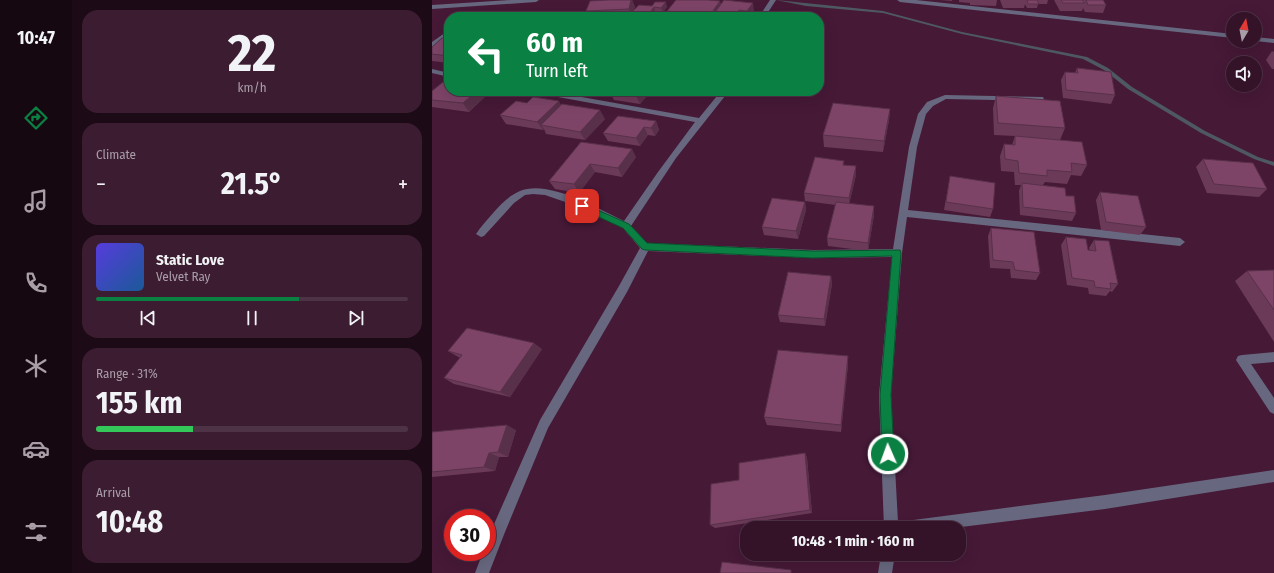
<!DOCTYPE html>
<html lang="en">
<head>
<meta charset="utf-8">
<style>
	body { margin:0; font-family:"Fira Sans Condensed",sans-serif; background:#3c1c31; color:#f1f3f6; height:100vh; display:flex; flex-direction:column; font-size:15px; white-space:nowrap }
	* { box-sizing:border-box; margin:0 }
	p { font-size:13px; color:#a99ea8 }
	.icon { flex:none; width:22px; height:22px; fill:none; stroke:currentColor; stroke-width:2; stroke-linecap:round; stroke-linejoin:round }
	.map { position:relative; flex:1; overflow:hidden }
	.sheet { display:flex; flex-direction:column; gap:10px; padding:10px; background:#1d0a17; width:360px }
	.sheet>* { flex:none }
	.banner { position:absolute; left:12px; top:12px; width:380px; height:84px; border-radius:16px; box-shadow:0 4px 16px #0002,0 0 0 1px #4e3246; background:#0b8043; color:#fff; overflow:hidden }
	.needle { width:26px; rotate:10deg }
	.controls { position:absolute; left:794px; top:12px; display:grid; gap:8px }
	.controls a { display:grid; place-items:center; width:36px; height:36px; border-radius:50%; background:#341329; box-shadow:0 4px 16px #0002,0 0 0 1px #4e3246; font-size:20px }
	.speed { position:absolute; left:12px; top:509px; display:flex; gap:8px; font-size:20px; font-weight:700; text-align:center }
	.speed>* { display:grid; place-content:center; width:52px; height:52px; border-radius:50%; background:#341329; box-shadow:0 4px 16px #0002,0 0 0 1px #4e3246; line-height:1 }
	.speed .limit { border:6px solid #d22; background:#fff; color:#111 }
	.pin { position:absolute; display:grid; place-items:center; width:34px; height:34px; color:#fff; margin:-17px; border-radius:8px; box-shadow:0 2px 6px #0006 }
	.me { position:absolute; width:44px; margin:-22px; rotate:358deg; stroke-linejoin:round; filter:drop-shadow(0 0 3px #0008) }
	.turn { display:flex; align-items:center; gap:14px; height:84px; padding:0 16px; font-size:18px }
	.turn .icon { width:52px; height:52px; stroke-width:2.5 }
	.turn b { display:block; font-size:28px; line-height:34px }
	.big { font-size:30px; font-weight:700; line-height:1.1 }
	.sheet .widget { flex:1; display:flex; flex-direction:column; justify-content:center; gap:6px; min-width:0; padding:0 14px; border-radius:16px; background:#3c1c31 }
	.sheet .dial { align-items:center; gap:0 }
	.dial b { font-size:52px; line-height:1 }
	.song { display:flex; align-items:center; gap:12px }
	.cover { width:48px; height:48px; border-radius:6px; background:linear-gradient(135deg,hsl(250 70% 55%),hsl(210 70% 35%)) }
	.played { height:4px; border-radius:2px; background:linear-gradient(90deg,#0b8043 65%,#4e3246 65%) }
	.keys { display:flex; justify-content:space-around; direction:ltr }
	.heat { display:flex; justify-content:space-between; align-items:center; font-size:22px; direction:ltr }
	.charge { height:6px; border-radius:3px; background:linear-gradient(90deg,#34c759 31%,#4e3246 0) }
	.trip { position:absolute; left:308px; top:521px; width:226px; height:40px; border-radius:16px; background:#341329; box-shadow:0 4px 16px #0002,0 0 0 1px #4e3246; font-weight:700; line-height:40px; text-align:center }
	main { display:flex; flex:1; min-height:0 }
	.tabs { display:flex; flex-direction:column; width:72px; justify-content:space-around; align-items:center; background:#150810; color:#a99ea8 }
	.tabs .icon { width:28px; height:28px }
	.tabs .selected { color:#0b8043 }
	.tabs b { font-size:18px; color:#f1f3f6 }
	.map>svg:first-child { display:block }
</style>
</head>
<body>
<main>
<nav class="tabs">
<b>10:47</b>
<svg class="icon selected" aria-label="directions" viewBox="0 0 24 24"><path d="M12 3l9 9-9 9-9-9zM9 14v-3h6M13 9l2 2-2 2"/></svg>
<svg class="icon" aria-label="music" viewBox="0 0 24 24"><path d="M9 18V5l10-2v13"/><circle cx="6" cy="18" r="3"/><circle cx="16" cy="16" r="3"/></svg>
<svg class="icon" aria-label="phone" viewBox="0 0 24 24"><path d="M5 4h4l2 5-3 2q2 4 5 5l2-3 5 2v4C11 20 4 13 5 4z"/></svg>
<svg class="icon" aria-label="climate" viewBox="0 0 24 24"><path d="M12 3v18M4 7l16 10M4 17L20 7"/></svg>
<svg class="icon" aria-label="car" viewBox="0 0 24 24"><path d="M5 17H2v-5l4-1 3-4h7l3 4 3 1v5h-3M9 17h6M6 11h13"/><circle cx="7" cy="17" r="2"/><circle cx="17" cy="17" r="2"/></svg>
<svg class="icon" aria-label="filters" viewBox="0 0 24 24"><path d="M4 7h16M4 17h16"/><circle cx="9" cy="7" r="2"/><circle cx="15" cy="17" r="2"/></svg>
</nav>
<section class="sheet">
<div class="widget dial"><b>22</b><p>km/h</p></div>
<div class="widget"><p>Climate</p>
<div class="heat"><a>−</a><b class="big">21.5°</b><a>+</a></div>
</div>
<div class="widget">
<div class="song"><i class="cover"></i><div><b>Static Love</b><p>Velvet Ray</p></div></div>
<div class="played"></div>
<div class="keys"><svg class="icon" aria-label="previous" viewBox="0 0 24 24"><path d="M18 5L8 12l10 7zM5 5v14"/></svg><svg class="icon" aria-label="pause" viewBox="0 0 24 24"><path d="M8 5v14M16 5v14"/></svg><svg class="icon" aria-label="next" viewBox="0 0 24 24"><path d="M6 5l10 7-10 7zM19 5v14"/></svg></div>
</div>
<div class="widget"><p>Range · 31%</p><b class="big">155 km</b><div class="charge"></div></div>
<div class="widget"><p>Arrival</p><b class="big">10:48</b></div>
</section>
<div class="map">
<svg width="842" height="573" viewBox="0 0 842 573">
	<rect width="100%" height="100%" fill="#461937"/>
	<g fill="none" stroke-linecap="round" stroke-linejoin="round">
		<path fill="#4e5863" fill-rule="evenodd" d="M344 0 451 11 530 32 655 57 676 68 700 87 773 131 826 157 842 162V166L822 159 769 133 696 89 672 70 651 59 530 34 451 13 374 6Z"/>
		<path fill="#67687f" fill-rule="evenodd" d="M79 0H107L104 2 0 9V5Z
			M338 0H344L333 17H327Z
			M465 0H484L801 34V38L468 2Z
			M17 30V35L0 47V42Z
			M823 37 842 39V43L823 41Z
			M0 69 17 73V77L0 73Z
			M100 91H116L267 118 289 91H297L244 158 199 226 215 243 381 250 461 249 477 147 486 114 495 102 513 95 611 97 612 99 608 101 514 99 501 106 494 114 485 147 476 210 748 238 753 242 748 246 475 217 470 253 459 395 466 522 673 495 842 470V482L673 509 521 528H452L447 395 460 257 381 258 216 251 195 292 116 428 73 532 57 573H43L51 552H55V542L59 531 108 420 187 286 208 248 191 228 139 204 113 195 101 194 93 195 82 203 52 236 49 237 44 234C49 226 56 219 62 212 69 204 78 195 88 191 116 179 167 209 192 221L226 172 263 122 104 93Z
			M842 352V362L819 364 842 398V414L838 412 804 360 806 356 810 355Z
			M449 554H463L460 573H446Z"/>
	</g>
	<path fill="#6c3a59" d="M176 0H200L203 7 201 11 207 5 235 7 231 12 223 11 219 16H224L225 17H156L154 11Z
		M508 0H520V1Z
		M527 0H565L564 6 538 5V3L527 2Z
		M568 0H616L615 4H606L605 8H595L593 4 592 8H571Z
		M622 0H671L674 5 671 13 653 12 651 8 650 11H628Z
		M288 1 289 5 322 11 318 17H237L235 11Z
		M17 39V63L0 61V47Z
		M840 51 842 52V69H840L834 60Z
		M645 68 683 95 679 104 631 98 629 80 633 72 643 73Z
		M0 91 56 94 37 112 0 107Z
		M147 91H219L208 104 182 100 180 96 148 93Z
		M564 96 633 128 628 140 655 165 649 176 639 175 635 184 613 182 611 185 634 196 644 213 640 221 588 215 587 191 589 185H583L582 172 569 171 568 156 572 144 580 145 583 136 562 135 561 108Z
		M95 103 129 105 173 119 153 140 114 134 112 129 111 130 74 124 68 115Z
		M458 109 457 120 451 152 392 147 391 135Z
		M224 121 227 130 223 136 216 135 208 146 176 141 171 133Z
		M149 142 204 157 190 177 163 172 147 193 123 189 117 181Z
		M771 159 835 189 827 197 775 193 764 167Z
		M412 165 424 166V175L417 204 442 215 436 251 396 246 395 238 404 205 373 201 372 193Z
		M518 176 561 209 558 217 512 210Z
		M668 192 714 227 708 235 669 230 664 200Z
		M373 202 374 210 366 239 332 235 330 227Z
		M559 228 608 273 604 280 579 278 578 269 558 268 556 236Z
		M634 237 656 250H658L657 248 662 240 686 284 680 292 678 291 674 296 657 294 656 288 635 285 629 245Z
		M842 270V342L803 281 815 271Z
		M399 276 400 284 393 326 348 322 346 315Z
		M110 349 78 397 22 384 12 378 28 358 16 351Z
		M416 365 409 432 335 425 332 417Z
		M84 430 76 457H67L63 471 0 477V432Z
		M373 453 375 458 380 513 283 528 278 525 307 480Z"/>
	<path fill="#583049" d="M199 0H200L203 7 201 13H199L200 15V17L197 9Z
		M288 1 290 9 281 15V17H279L278 15Z
		M234 2 235 7 231 12 229 8Z
		M321 3 322 11 318 17H316L315 11Z
		M222 7 223 11 218 17H216V15Z
		M307 10 309 17H302Z
		M195 14 197 17H192Z
		M45 91H54L56 94 37 112 31 103Z
		M208 91H219L208 104 204 96Z
		M127 101 132 110 109 125 112 129 111 130 105 122Z
		M458 109 457 120 451 152 452 141Z
		M168 110 173 119 153 140 148 132Z
		M224 121 227 130 223 136 219 128Z
		M212 127 216 135 208 146 204 138Z
		M200 149 204 157 190 177 186 168Z
		M158 164 163 172 147 193 142 184Z
		M424 166V175L417 206V198Z
		M373 202 374 210 366 239 364 231Z
		M442 206V215L436 251V243Z
		M399 276 400 284 393 326 392 319Z
		M102 343 110 349 78 397 68 392Z
		M416 356V365L409 432V425Z
		M75 425 84 430 76 457 66 452Z
		M57 453 67 457 63 471 52 467Z
		M373 453 375 458 380 513 378 510Z"/>
	<path fill="#7d4468" stroke="#583049" d="M176 0H199L197 9 154 11 158 1Z
		M244 0H276L288 1 278 15 235 11Z
		M292 0 321 3 315 11 307 10 302 17 281 15Z
		M595 0H605L607 4H596Z
		M629 0H650L653 3H631Z
		M654 0H671L674 5H656Z
		M223 2H234L229 8 222 7 216 15 199 13 207 5 220 6Z
		M171 12 195 14 192 17H166Z
		M200 14 224 16V17H197Z
		M10 38 17 39V56L0 54V47Z
		M645 68 679 72 683 95 634 90 633 72 646 73Z
		M11 82H17V91H45L31 103 0 100V91Z
		M178 91H208L204 96Z
		M564 96 628 101 633 128 566 123Z
		M101 97 127 101 105 122 68 115 84 101 95 103Z
		M401 103 458 109 452 141 391 135Z
		M130 104 168 110 148 132 109 125Z
		M186 116 224 121 219 128 212 127 204 138 171 133Z
		M583 136 650 142 655 165 639 163 640 172 615 170V176L587 173 586 161 573 159 572 144 583 145Z
		M149 142 200 149 186 168 158 164 142 184 117 181Z
		M383 157 412 161 411 165 424 166 417 198 372 193Z
		M771 159 821 163 835 189 782 184Z
		M518 176 563 183 561 209 514 202Z
		M590 183 633 188 634 196H642L644 213 591 207Z
		M668 192 706 196 714 227 674 222Z
		M340 198 373 202 364 231 330 227Z
		M404 202 442 206 436 243 395 238Z
		M559 228 602 232 608 273 583 270 581 262 561 260Z
		M634 237 654 239 656 250 664 251 662 240 677 241 686 284 678 283 679 289 663 287 662 281 640 278Z
		M842 270V310L815 271Z
		M356 272 399 276 392 319 346 315Z
		M35 328 102 343 68 392 12 378 30 355 16 351Z
		M346 350 416 356 409 425 332 417Z
		M75 425 66 452 57 453 52 467 0 472V432Z
		M373 453 378 510 278 525 279 484 307 480V463Z
		M290 562 359 570V573H288Z"/>
	<path fill="#0b8043" stroke="#07532c" d="M150 203 197 224 215 243 381 251 468 250 469 253 459 395 462 454 460 458 456 460 452 458 450 454 448 395 460 256 381 258 213 250 210 249 191 228 147 208V204Z"/>
</svg>
<div class="controls">
<a><svg class="needle" viewBox="-14 -14 28 28"><path d="M0-13l5 13h-10z" fill="#e53935"/><path d="M0 13l5-13h-10z" fill="#a99ea8"/></svg></a>
<a><svg class="icon" aria-label="sound" viewBox="0 0 24 24"><path d="M4 9h4l5-4v14l-5-4H4zM17 9q2 3 0 6"/></svg></a>
</div>
<div class="speed"><div class="limit">30</div></div>
<div class="pin" style="left:150px;top:206px;background:#d93025"><svg class="icon" aria-label="arrive" viewBox="0 0 24 24"><path d="M6 21V4h12l-3 4 3 4H6"/></svg></div>
<svg class="me" style="left:456px;top:454px" viewBox="-20 -20 40 40"><circle r="17" fill="#0b8043" stroke="#fff" stroke-width="3"/><path d="M0-11L8 9 0 5-8 9z" fill="#fff"/></svg>
<div class="trip">10:48 · 1 min · 160 m</div>
<div class="banner">
<div class="turn"><svg class="icon" aria-label="left" viewBox="0 0 24 24"><path d="M17 20v-9H6M10 6l-5 5 5 5"/></svg><div><b>60 m</b>Turn left</div></div>
</div>
</div>
</main>
</body>
</html>
